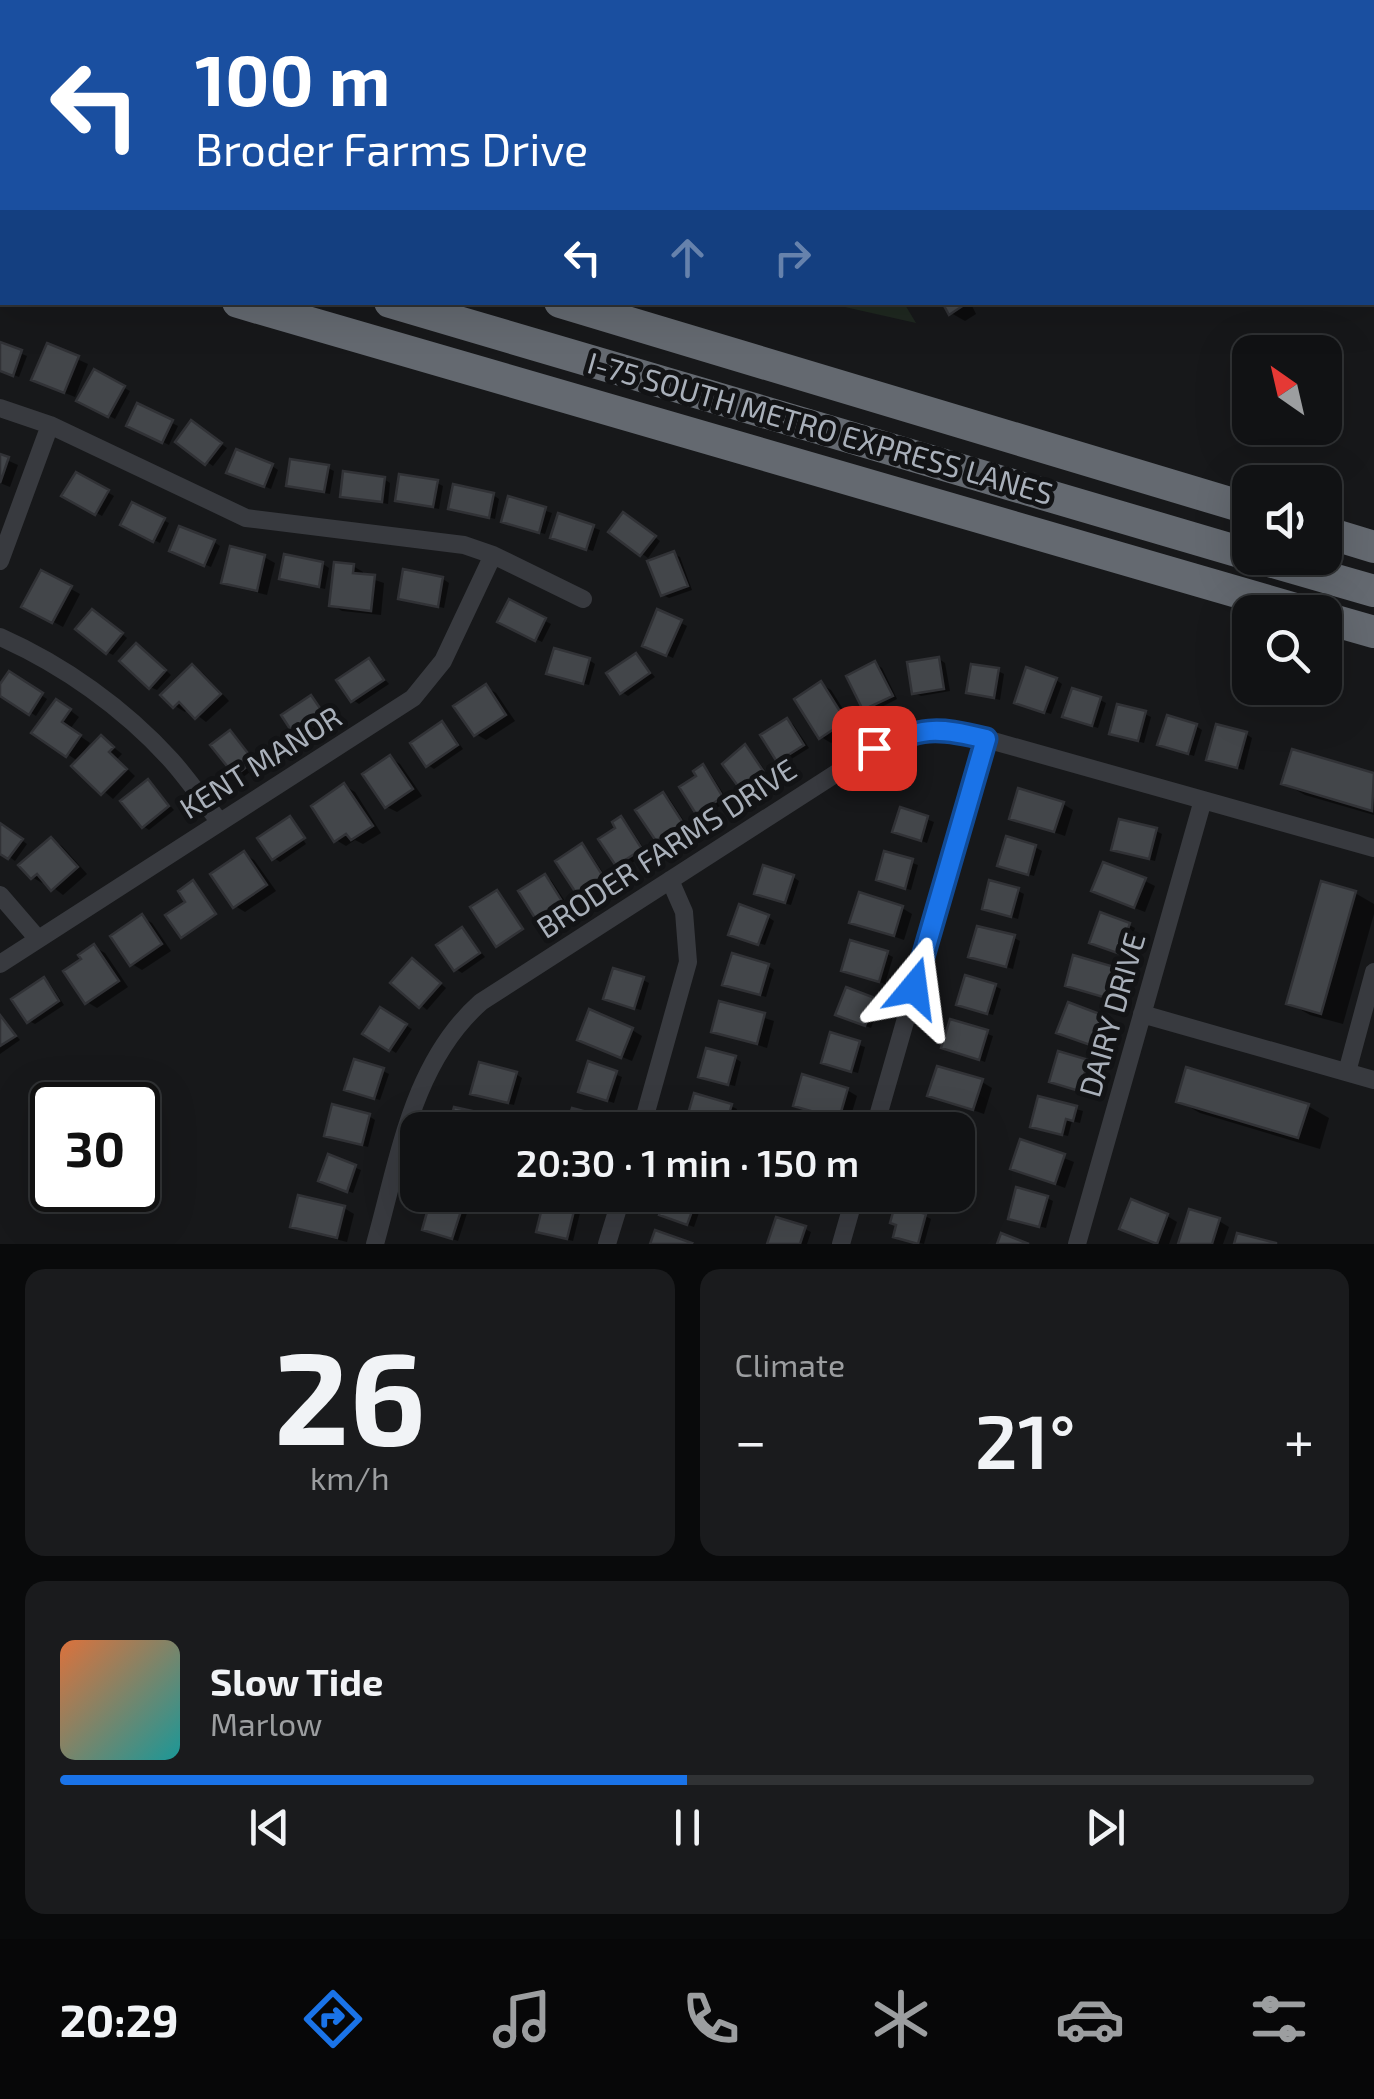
<!DOCTYPE html>
<html lang="en">
<head>
<meta charset="utf-8">
<style>
	body { margin:0; font-family:"Exo 2",sans-serif; background:#1a1b1d; color:#f1f3f6; height:100vh; display:flex; flex-direction:column; font-size:38px; white-space:nowrap }
	* { box-sizing:border-box; margin:0 }
	p { font-size:32px; color:#9c9ea0 }
	.icon { flex:none; width:55px; height:55px; fill:none; stroke:currentColor; stroke-width:2; stroke-linecap:round; stroke-linejoin:round }
	.map { position:relative; height:1244px; overflow:hidden }
	.details { display:flex; flex-direction:column; gap:25px; padding:25px; background:#090a0b; flex:1 }
	.details>* { flex:none }
	.guide { position:absolute; left:0px; top:0px; width:1375px; height:305px; box-shadow:0 10px 40px #0002,0 0 0 2px #303234; background:#1a4fa0; color:#fff; overflow:hidden }
	.needle { width:65px; rotate:326deg }
	.buttons { position:absolute; left:1232px; top:335px; display:grid; gap:20px }
	.buttons a { display:grid; place-items:center; width:110px; height:110px; border-radius:20px; background:#111214; box-shadow:0 10px 40px #0002,0 0 0 2px #303234; font-size:50px }
	.speed { position:absolute; left:30px; top:1082px; display:flex; gap:20px; font-size:50px; font-weight:700; text-align:center }
	.speed>* { display:grid; place-content:center; width:130px; height:130px; border-radius:50%; background:#111214; box-shadow:0 10px 40px #0002,0 0 0 2px #303234; line-height:1 }
	.speed .limit { border:5px solid #111; border-radius:15px; background:#fff; color:#111 }
	.pin { position:absolute; display:grid; place-items:center; width:85px; height:85px; color:#fff; margin:-42px; border-radius:20px; box-shadow:0 5px 15px #0006 }
	.me { position:absolute; width:110px; margin:-55px; rotate:16deg; stroke-linejoin:round; filter:drop-shadow(0 0 8px #0008) }
	.turn { display:flex; align-items:center; gap:35px; height:210px; padding:0 30px; font-size:45px }
	.turn .icon { width:130px; height:130px; stroke-width:2.5 }
	.turn b { display:block; font-size:70px; line-height:85px }
	.lanes { display:flex; align-items:center; height:95px; padding:0 30px; background:#0003; justify-content:center; gap:50px; direction:ltr }
	.lanes .off { opacity:.35 }
	.big { font-size:75px; font-weight:600; line-height:1.1 }
	.details .tile { flex:1; display:flex; flex-direction:column; justify-content:center; gap:15px; min-width:0; padding:0 35px; border-radius:20px; background:#1a1b1d }
	.details .dial { align-items:center; gap:0 }
	.dial b { font-size:130px; line-height:1 }
	.song { display:flex; align-items:center; gap:30px }
	.cover { width:120px; height:120px; border-radius:15px; background:linear-gradient(135deg,hsl(20 70% 55%),hsl(180 70% 35%)) }
	.played { height:10px; border-radius:5px; background:linear-gradient(90deg,#1a73e8 50%,#303234 50%) }
	.keys { display:flex; justify-content:space-around; direction:ltr }
	.heat { display:flex; justify-content:space-between; align-items:center; font-size:55px; direction:ltr }
	.details .tiles { flex:1; display:grid; gap:25px; grid-template-columns:1fr 1fr }
	.tile:last-child { grid-column:span 2 }
	.trip { position:absolute; left:400px; top:1112px; width:575px; height:100px; border-radius:20px; background:#111214; box-shadow:0 10px 40px #0002,0 0 0 2px #303234; font-weight:600; line-height:100px; text-align:center }
	.tab-bar { display:flex; height:160px; justify-content:space-around; align-items:center; background:#070708; color:#9c9ea0 }
	.tab-bar .icon { width:70px; height:70px }
	.tab-bar .selected { color:#1a73e8 }
	.tab-bar b { font-size:45px; color:#f1f3f6 }
	.map>svg:first-child { display:block }
</style>
</head>
<body>
<div class="map">
<svg width="1374" height="1244" viewBox="0 0 1374 1244">
	<rect width="100%" height="100%" fill="#17181a"/>
	<path fill="#1f2820" d="M0 0H838L2 2V71Z
		M827 303H904L916 323Z"/>
	<path fill="#0007" d="M1004 0H1033L1035 2H1006Z
		M945 302H978L972 306 976 314 965 321 951 313Z
		M0 345 27 356 19 377 0 370Z
		M48 346 88 364 75 397 45 385Z
		M95 373 130 391 115 419 80 400Z
		M138 406 178 426 169 445 129 425Z
		M198 427 227 448 213 466 178 442Z
		M0 457 18 465 10 487 0 483Z
		M272 466 278 470 271 489 236 475Z
		M328 468 334 471 330 494 288 485Z
		M77 475 114 496 102 516 65 495Z
		M384 479 390 483 388 504 343 495Z
		M437 483 443 486 439 509 398 500Z
		M493 495 499 499 495 519 451 507Z
		M510 499 552 513 545 534 510 524Z
		M133 505 169 523 160 543 123 524Z
		M560 516 600 530 593 551 559 540Z
		M630 518 660 541 648 558 611 532Z
		M214 542 220 546 211 567 178 554Z
		M674 554 680 557 692 590 669 598 663 595Z
		M264 557 275 563 267 595 234 587 224 581Z
		M323 564 329 568 325 589 282 578Z
		M353 566 363 572V576L384 583 381 615 342 611 332 605Z
		M42 573 80 594 63 627 24 606Z
		M443 579 449 583 444 608 400 598Z
		M510 603 551 624 542 642 501 621Z
		M659 612 687 626 673 658 651 648Z
		M99 615 127 638 113 655 107 652Z
		M143 649 171 675 157 690 150 687Z
		M636 656 655 677 628 696 622 692Z
		M939 659 945 663 950 691 921 696 914 693Z
		M589 660 595 664 589 685 555 676Z
		M369 661 389 684 359 704 353 700Z
		M875 664 882 668 897 699 872 712 865 709Z
		M193 667 203 673 229 701 206 722 188 708 185 712 175 706Z
		M998 671 1004 674 1000 700 969 692Z
		M10 674 47 699 36 716 0 693Z
		M1056 680 1062 684 1051 714 1023 705Z
		M821 684 831 690 855 728 831 743 821 737Z
		M486 687 496 693 515 721 486 740 476 734Z
		M311 698 331 721 304 739 298 736Z
		M1100 700 1106 703 1098 728 1071 719Z
		M67 708 79 717 70 729 90 743 82 754 84 756 102 738 122 754 117 759 135 776 113 799 75 766 79 762 35 732Z
		M1145 714 1151 717 1144 743 1118 736Z
		M787 721 793 724 809 748 785 763 779 760Z
		M442 724 448 728 463 749 434 769 428 765Z
		M1196 726 1202 730 1194 756 1167 747Z
		M230 733 259 765 242 778 236 774Z
		M1246 734 1252 738 1244 770 1209 759Z
		M745 747 751 751 769 776 748 791 742 787Z
		M1293 752 1374 776V815L1305 795 1284 783Z
		M390 758 400 764 422 796 397 812 387 807Z
		M703 767 709 771 728 801 704 816 698 812Z
		M148 782 174 810 149 830 143 826Z
		M345 786 355 792 381 833 363 844 355 840 346 846 336 840Z
		M663 795 669 798 688 827 664 843 658 839Z
		M1063 804 1073 810 1065 836 1012 818Z
		M902 810 934 822 927 843 895 831Z
		M621 819 627 823 647 853 624 868 618 864Z
		M290 821 306 844 280 862 274 858Z
		M0 825 27 844 15 861 0 850Z
		M1156 831 1162 834 1155 861 1120 852Z
		M52 840 62 846 87 874 63 895 45 881 42 883 32 877Z
		M582 846 588 850 608 880 584 895 578 891Z
		M1035 847 1042 851 1034 876 1006 868Z
		M244 854 254 860 276 891 245 912 235 906Z
		M886 854 918 865 911 890 885 883Z
		M545 876 551 880 567 904 543 920 537 916Z
		M793 877 799 881 791 905 763 897Z
		M1145 881 1155 886 1145 912 1104 896Z
		M1018 891 1024 894 1018 919 984 908Z
		M1355 893 1374 904V914L1343 1024 1310 1015 1289 1003Z
		M902 908 912 914 904 940 852 922Z
		M142 917 152 923 171 951 142 970 132 964Z
		M768 917 774 921 765 945 734 934Z
		M1129 925 1135 928 1126 955 1098 946Z
		M462 930 485 957 462 973 456 969Z
		M1014 938 1020 941 1013 969 971 956Z
		M94 947 105 953 128 987 97 1008 87 1002 84 960Z
		M887 954 893 957 885 984 844 970Z
		M1075 958 1127 976 1120 1002 1068 985Z
		M419 965 446 988 427 1010 394 982Z
		M768 966 774 970 766 997 731 987Z
		M44 980 50 984 64 1005 35 1024 29 1021Z
		M643 980 649 983 641 1010 612 1002Z
		M995 986 1001 989 993 1015 965 1007Z
		M847 990 880 1004 871 1028 844 1018Z
		M721 1004 774 1021 767 1048 714 1031Z
		M381 1010 412 1029 396 1053 366 1033Z
		M1 1018 20 1040 0 1054V1019Z
		M1104 1018 1110 1022 1100 1048 1066 1035Z
		M952 1022 993 1036 985 1062 944 1047Z
		M632 1030 642 1036 632 1061 590 1044Z
		M831 1036 865 1047 858 1073 830 1065Z
		M735 1058 741 1062 735 1086 707 1079Z
		M1088 1063 1094 1066 1086 1093 1058 1084Z
		M589 1064 622 1077 614 1103 587 1094Z
		M383 1071 389 1074 380 1100 353 1092Z
		M516 1074 522 1078 514 1105 479 1096Z
		M982 1082 992 1088 984 1114 930 1095Z
		M847 1090 857 1096 849 1122 796 1104Z
		M1040 1099 1083 1111 1080 1123 1072 1121 1068 1136 1039 1129Z
		M1179 1101 1308 1106 1329 1118 1320 1149 1200 1113Z
		M731 1106 737 1109 731 1130H708Z
		M369 1116 375 1120 368 1147 333 1138Z
		M602 1118 608 1122 605 1130H568Z
		M499 1120 509 1126 508 1130H451Z
		M960 1125 966 1128 959 1153 958 1130H920Z
		M1022 1142 1074 1162 1065 1188 1013 1168Z
		M329 1157 361 1170 353 1193 327 1184Z
		M668 1195H690L703 1201 694 1227 668 1218Z
		M778 1195H824L823 1199 818 1198 815 1211 783 1203 777 1200Z
		M1047 1198 1053 1201 1046 1228 1017 1221Z
		M344 1208 354 1214 347 1242 303 1231 293 1225Z
		M461 1210 467 1213 458 1241 431 1232Z
		M574 1210 580 1213 573 1241 545 1234Z
		M925 1216 931 1219 924 1244 902 1239 899 1225Z
		M1167 1216 1177 1222 1169 1244H1159L1132 1234Z
		M1219 1221 1229 1227 1223 1244H1181Z
		M805 1229 811 1232 807 1244H770Z"/>
	<path fill="#43464a" stroke="#313236" stroke-width="2.5" d="M942 302H962L964 305 949 315Z
		M0 342 22 350 13 376 0 371Z
		M47 343 79 356 64 393 31 380Z
		M94 369 125 386 108 417 76 401Z
		M137 403 173 420 162 443 126 426Z
		M191 420 222 443 205 465 175 442Z
		M236 449 273 464 264 487 226 473Z
		M0 454 9 457 0 483Z
		M290 459 329 465 324 492 286 486Z
		M343 471 385 477 382 502 340 497Z
		M76 472 109 490 95 515 61 496Z
		M399 474 438 480 433 507 395 501Z
		M453 484 494 493 489 518 448 509Z
		M508 496 546 507 539 533 501 522Z
		M132 502 165 518 153 542 120 525Z
		M623 512 656 536 640 556 608 532Z
		M558 513 594 525 586 550 550 538Z
		M179 526 215 540 204 566 169 551Z
		M230 546 265 555 257 591 221 583Z
		M674 551 688 586 661 596 647 561Z
		M284 554 323 562 319 587 279 579Z
		M334 562 354 564 353 573 375 575 371 611 329 606Z
		M403 569 443 577 438 607 398 599Z
		M41 570 72 586 52 623 21 607Z
		M509 599 546 618 535 641 497 622Z
		M92 609 123 633 106 654 75 629Z
		M657 609 682 620 666 656 642 646Z
		M136 643 166 670 149 689 119 661Z
		M554 648 590 658 583 684 546 674Z
		M636 653 650 673 620 694 606 673Z
		M939 657 944 689 912 694 907 662Z
		M369 658 384 680 351 702 336 680Z
		M875 661 893 696 863 710 846 676Z
		M192 664 221 694 195 719 179 702 173 708 160 695Z
		M971 664 999 668 994 698 966 693Z
		M1026 667 1057 678 1044 713 1014 703Z
		M9 671 43 693 29 715 0 696V684Z
		M821 681 846 721 819 739 794 699Z
		M486 684 506 715 474 736 453 706Z
		M1072 688 1101 697 1092 726 1062 717Z
		M311 695 326 717 296 738 281 715Z
		M56 699 71 709 62 722 81 735 66 757 31 733Z
		M1117 704 1146 711 1138 741 1109 734Z
		M1167 715 1197 724 1188 754 1157 745Z
		M787 718 804 745 777 762 760 735Z
		M442 721 458 745 426 767 410 743Z
		M1216 724 1247 732 1237 768 1206 760Z
		M230 730 254 761 235 776 210 745Z
		M101 735 114 747 109 752 127 769 101 795 71 766Z
		M745 744 764 772 740 789 722 764Z
		M1292 749 1374 773 1372 811 1281 784Z
		M390 755 413 789 385 808 362 774Z
		M703 764 723 797 696 814 679 787 696 776 693 771Z
		M148 779 169 806 142 828 120 801Z
		M344 783 373 826 351 840 346 834 334 842 311 806Z
		M1018 788 1064 802 1054 832 1009 819Z
		M663 792 683 823 656 841 635 810Z
		M900 807 928 816 921 841 892 832Z
		M290 816 305 838 272 860 257 838Z
		M621 816 642 849 616 866 598 839 615 828 612 822Z
		M1119 819 1157 828 1149 859 1111 850Z
		M0 823 23 839 8 859 0 854Z
		M1006 836 1036 845 1028 875 997 866Z
		M51 837 78 867 51 891 37 874 31 879 18 865Z
		M582 843 603 876 576 893 555 861Z
		M244 851 267 885 233 908 210 874Z
		M884 851 913 859 905 889 876 880Z
		M1103 862 1146 878 1134 908 1091 891Z
		M763 865 794 875 785 903 754 894Z
		M545 874 562 901 535 918 518 891Z
		M193 880 216 914 181 938 165 915 185 902 178 891Z
		M989 880 1019 888 1011 917 982 909Z
		M1321 881 1356 891 1321 1014 1286 1004Z
		M497 890 523 929 496 947 470 907Z
		M859 892 903 906 894 936 849 923Z
		M739 904 769 915 758 945 728 935Z
		M1100 912 1130 923 1120 954 1089 943Z
		M142 914 162 944 130 966 110 936Z
		M977 926 1015 935 1006 967 968 957Z
		M462 927 480 953 454 971 436 945Z
		M850 940 888 951 879 982 841 971Z
		M94 944 119 981 85 1004 63 971 81 959 78 955Z
		M732 953 769 964 760 995 722 985Z
		M1073 955 1118 968 1110 999 1065 986Z
		M412 958 441 983 419 1008 390 983Z
		M613 968 644 977 634 1009 603 999Z
		M965 975 996 984 987 1014 956 1005Z
		M44 977 59 1001 27 1023 11 999Z
		M846 987 875 998 865 1026 835 1015Z
		M719 1001 765 1013 757 1044 711 1032Z
		M1068 1002 1105 1016 1093 1046 1056 1033Z
		M380 1007 407 1024 389 1051 362 1034Z
		M589 1009 633 1028 621 1058 577 1040Z
		M0 1015 16 1036 0 1046Z
		M950 1019 988 1030 979 1060 941 1048Z
		M830 1032 860 1041 851 1072 821 1063Z
		M706 1048 736 1056 728 1085 698 1077Z
		M1058 1051 1089 1060 1079 1091 1049 1082Z
		M354 1059 384 1068 374 1099 344 1090Z
		M588 1061 617 1071 607 1101 578 1092Z
		M479 1062 517 1072 508 1103 470 1094Z
		M937 1066 983 1079 973 1110 927 1096Z
		M1186 1067 1309 1104 1298 1138 1176 1102Z
		M802 1074 848 1088 839 1119 793 1106Z
		M694 1093 732 1104 724 1130H707L685 1124Z
		M1038 1096 1077 1106 1073 1121 1066 1119 1062 1135 1030 1127Z
		M332 1104 370 1114 362 1145 324 1136Z
		M454 1107 500 1117 497 1130H448Z
		M572 1108 602 1116 599 1130H565Z
		M923 1112 961 1122 958 1135V1130H917Z
		M1020 1139 1065 1154 1055 1184 1010 1169Z
		M328 1154 356 1165 347 1192 318 1181Z
		M1016 1187 1048 1196 1039 1227 1008 1219Z
		M298 1195 345 1206 337 1238 290 1227Z
		M666 1195H698L687 1225 659 1215Z
		M775 1195H817L812 1196 809 1209 774 1201Z
		M431 1198 462 1208 452 1239 422 1230Z
		M1131 1199 1168 1214 1157 1244 1119 1229Z
		M544 1200 575 1207 567 1239 536 1232Z
		M895 1205 926 1214 918 1244 893 1237 896 1225 890 1223Z
		M1189 1209 1220 1218 1212 1244H1178Z
		M776 1217 806 1226 800 1244H767Z
		M655 1230 692 1243 691 1244H650Z
		M1001 1233 1029 1244H997Z
		M1237 1233 1276 1243V1244H1234Z"/>
	<g fill="none" stroke-linecap="round" stroke-linejoin="round">
		<path stroke="#383a3f" stroke-width="18" d="M1163 2 1166 0
			M0 408 50 425 246 518 464 545 493 555 583 599
			M0 561 50 425
			M0 637C63 665 124 708 171 760 188 779 203 801 219 821
			M0 895 38 939
			M0 964 413 698 443 661 493 555
			M1142 1014 1374 1080
			M1347 1072 1374 972
			M641 1130 688 962 684 912 670 880
			M874 1130 986 739
			M375 1244C399 1159 412 1063 481 1002L874 749C923 728 935 726 986 739L1374 848
			M607 1244 622 1195
			M841 1244 855 1195
			M1077 1244 1203 800"/>
		<path stroke="#646970" stroke-width="32" d="M0 138 2 139
			M0 187 2 188
			M0 233 2 234
			M238 302 1306 612
			M390 302 1250 555
			M560 302 1250 509
			M1325 532 1374 547
			M1259 558 1374 591
			M1325 618 1374 632"/>
	</g>
	<g fill="none" stroke-linecap="round" stroke-linejoin="round">
		<g stroke="#114b97" stroke-width="25">
			<path id="route" d="M874 748C923 728 934 726 986 739L914 988"/>
		</g>
		<use href="#route" stroke="#1a73e8" stroke-width="18"/>
	</g>
	<g text-anchor="middle" stroke-width="10" stroke-linejoin="round" paint-order="stroke">
		<g font-size="30" fill="#a9b0ba" stroke="#121315">
			<text transform="translate(820 429) rotate(16)" y="10">I-75 SOUTH METRO EXPRESS LANES</text>
			<text transform="translate(261 763) rotate(-32)" y="10">KENT MANOR</text>
			<text transform="translate(667 849) rotate(-33)" y="10">BRODER FARMS DRIVE</text>
			<text transform="translate(1113 1015) rotate(-74)" y="10">DAIRY DRIVE</text>
		</g>
	</g>
</svg>
<div class="buttons">
<a><svg class="needle" viewBox="-14 -14 28 28"><path d="M0-13l5 13h-10z" fill="#e53935"/><path d="M0 13l5-13h-10z" fill="#9c9ea0"/></svg></a>
<a><svg class="icon" aria-label="sound" viewBox="0 0 24 24"><path d="M4 9h4l5-4v14l-5-4H4zM17 9q2 3 0 6"/></svg></a>
<a><svg class="icon" aria-label="search" viewBox="0 0 24 24"><circle cx="10" cy="10" r="6"/><path d="M15 15l6 6"/></svg></a>
</div>
<div class="speed"><div class="limit">30</div></div>
<div class="pin" style="left:874px;top:748px;background:#d93025"><svg class="icon" aria-label="arrive" viewBox="0 0 24 24"><path d="M6 21V4h12l-3 4 3 4H6"/></svg></div>
<svg class="me" style="left:914px;top:988px" viewBox="-20 -20 40 40"><path d="M0-17L14 15 0 8-14 15z" fill="#1a73e8" stroke="#fff" stroke-width="4"/></svg>
<div class="trip">20:30 · 1 min · 150 m</div>
<div class="guide">
<div class="turn"><svg class="icon" aria-label="left" viewBox="0 0 24 24"><path d="M17 20v-9H6M10 6l-5 5 5 5"/></svg><div><b>100 m</b>Broder Farms Drive</div></div>
<div class="lanes"><svg class="icon" aria-label="left" viewBox="0 0 24 24"><path d="M17 20v-9H6M10 6l-5 5 5 5"/></svg><svg class="icon off" aria-label="ahead" viewBox="0 0 24 24"><path d="M12 20V5M6 11l6-6 6 6"/></svg><svg class="icon off" aria-label="right" viewBox="0 0 24 24"><path d="M7 20v-9h11M14 6l5 5-5 5"/></svg></div>
</div>
</div>
<section class="details">
<div class="tiles">
<div class="tile dial"><b>26</b><p>km/h</p></div>
<div class="tile"><p>Climate</p>
<div class="heat"><a>−</a><b class="big">21°</b><a>+</a></div>
</div>
<div class="tile">
<div class="song"><i class="cover"></i><div><b>Slow Tide</b><p>Marlow</p></div></div>
<div class="played"></div>
<div class="keys"><svg class="icon" aria-label="previous" viewBox="0 0 24 24"><path d="M18 5L8 12l10 7zM5 5v14"/></svg><svg class="icon" aria-label="pause" viewBox="0 0 24 24"><path d="M8 5v14M16 5v14"/></svg><svg class="icon" aria-label="next" viewBox="0 0 24 24"><path d="M6 5l10 7-10 7zM19 5v14"/></svg></div>
</div>
</div>
</section>
<nav class="tab-bar">
<b>20:29</b>
<svg class="icon selected" aria-label="directions" viewBox="0 0 24 24"><path d="M12 3l9 9-9 9-9-9zM9 14v-3h6M13 9l2 2-2 2"/></svg>
<svg class="icon" aria-label="music" viewBox="0 0 24 24"><path d="M9 18V5l10-2v13"/><circle cx="6" cy="18" r="3"/><circle cx="16" cy="16" r="3"/></svg>
<svg class="icon" aria-label="phone" viewBox="0 0 24 24"><path d="M5 4h4l2 5-3 2q2 4 5 5l2-3 5 2v4C11 20 4 13 5 4z"/></svg>
<svg class="icon" aria-label="climate" viewBox="0 0 24 24"><path d="M12 3v18M4 7l16 10M4 17L20 7"/></svg>
<svg class="icon" aria-label="car" viewBox="0 0 24 24"><path d="M5 17H2v-5l4-1 3-4h7l3 4 3 1v5h-3M9 17h6M6 11h13"/><circle cx="7" cy="17" r="2"/><circle cx="17" cy="17" r="2"/></svg>
<svg class="icon" aria-label="filters" viewBox="0 0 24 24"><path d="M4 7h16M4 17h16"/><circle cx="9" cy="7" r="2"/><circle cx="15" cy="17" r="2"/></svg>
</nav>
</body>
</html>
